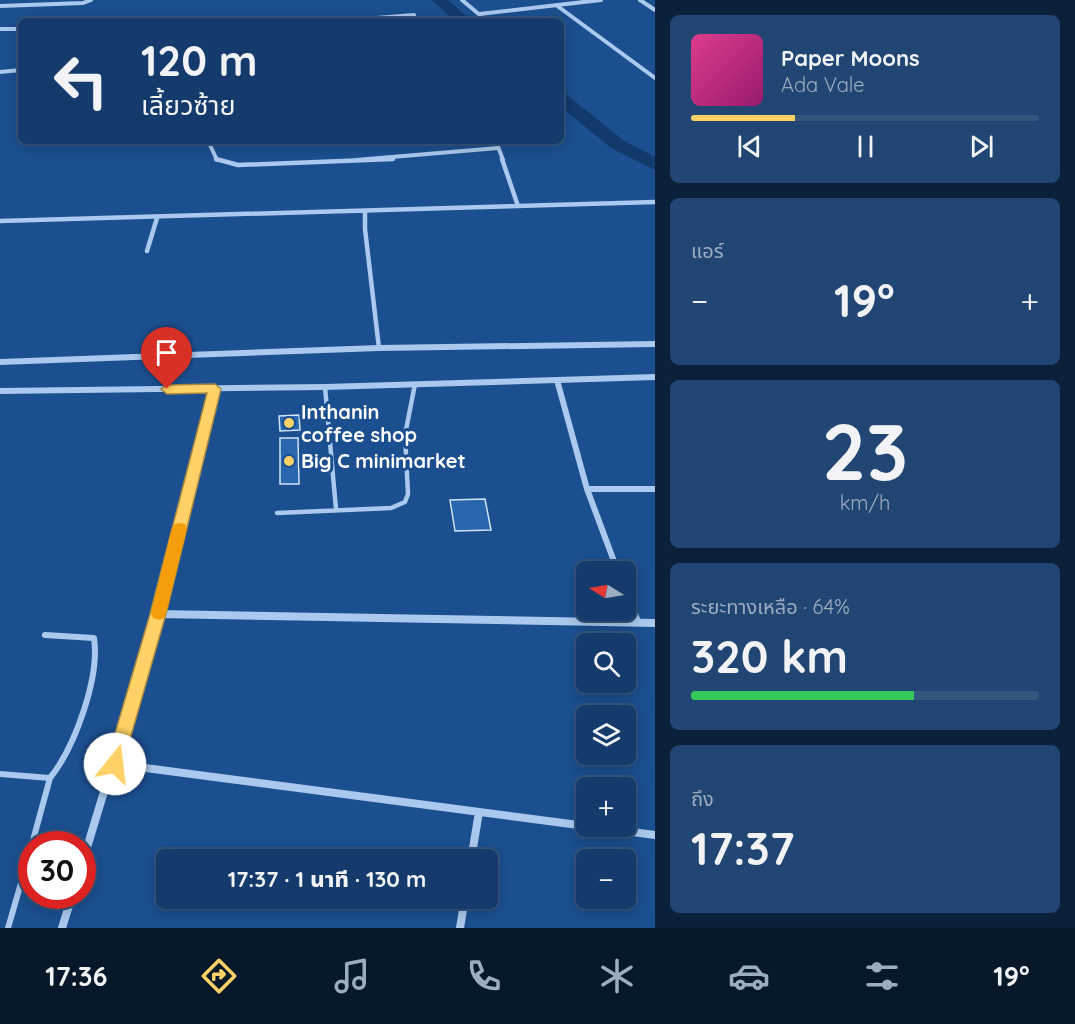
<!DOCTYPE html>
<html lang="th">
<head>
<meta charset="utf-8">
<style>
	body { margin:0; font-family:Quicksand,"Noto Sans Thai",sans-serif; background:#214673; color:#f1f3f6; height:100vh; display:flex; flex-direction:column; font-size:22px; white-space:nowrap }
	* { box-sizing:border-box; margin:0 }
	p { font-size:20px; color:#9dadc1 }
	.icon { flex:none; width:33px; height:33px; fill:none; stroke:currentColor; stroke-width:2; stroke-linecap:round; stroke-linejoin:round }
	.map { position:relative; flex:1; overflow:hidden }
	.sheet { display:flex; flex-direction:column; gap:15px; padding:15px; background:#0b203b; width:420px }
	.sheet>* { flex:none }
	.banner { position:absolute; left:18px; top:18px; width:546px; height:126px; border-radius:9px; box-shadow:0 3px 15px #0003,0 0 0 2px #33557e; background:#143b6b; color:#f1f3f6; overflow:hidden }
	.needle { width:39px; rotate:281deg }
	.buttons { position:absolute; left:576px; top:561px; display:grid; gap:12px }
	.buttons a { display:grid; place-items:center; width:60px; height:60px; border-radius:9px; background:#143b6b; box-shadow:0 3px 15px #0003,0 0 0 2px #33557e; font-size:30px }
	.speed { position:absolute; left:18px; top:831px; display:flex; gap:12px; font-size:30px; font-weight:700; text-align:center }
	.speed>* { display:grid; place-content:center; width:78px; height:78px; border-radius:50%; background:#143b6b; box-shadow:0 3px 15px #0003,0 0 0 2px #33557e; line-height:1 }
	.speed .limit { border:9px solid #d22; background:#fff; color:#111 }
	.pin { position:absolute; display:grid; place-items:center; width:51px; height:51px; color:#fff; margin:-62px -26px; border-radius:50% 50% 50% 0; rotate:-45deg; box-shadow:0 0 6px #0007 }
	.pin .icon { rotate:45deg }
	.me { position:absolute; width:66px; margin:-33px; rotate:16deg; stroke-linejoin:round; filter:drop-shadow(0 0 4px #0008) }
	.turn { display:flex; align-items:center; gap:21px; height:126px; padding:0 24px; font-size:27px }
	.turn .icon { width:78px; height:78px; stroke-width:2.5 }
	.turn b { display:block; font-size:42px; line-height:51px }
	.big { font-size:45px; font-weight:800; line-height:1.1 }
	.sheet .card { flex:1; display:flex; flex-direction:column; justify-content:center; gap:9px; min-width:0; padding:0 21px; border-radius:9px; background:#214673 }
	.sheet .dial { align-items:center; gap:0 }
	.dial b { font-size:78px; line-height:1 }
	.song { display:flex; align-items:center; gap:18px }
	.cover { width:72px; height:72px; border-radius:9px; background:linear-gradient(135deg,hsl(330 70% 55%),hsl(320 70% 35%)) }
	.played { height:6px; border-radius:3px; background:linear-gradient(90deg,#ffd166 30%,#33557e 30%) }
	.keys { display:flex; justify-content:space-around; direction:ltr }
	.heat { display:flex; justify-content:space-between; align-items:center; font-size:33px; direction:ltr }
	.charge { height:9px; border-radius:4px; background:linear-gradient(90deg,#34c759 64%,#33557e 0) }
	.trip { position:absolute; left:156px; top:849px; width:342px; height:60px; border-radius:9px; background:#143b6b; box-shadow:0 3px 15px #0003,0 0 0 2px #33557e; font-weight:800; line-height:60px; text-align:center }
	.tabs { display:flex; height:96px; justify-content:space-around; align-items:center; background:#08182b; color:#9dadc1 }
	.tabs .icon { width:42px; height:42px }
	.tabs .on { color:#ffd166 }
	.tabs b { font-size:27px; color:#f1f3f6 }
	main { display:flex; flex:1; min-height:0 }
	.map>svg:first-child { display:block }
</style>
</head>
<body>
<main>
<div class="map">
<svg width="655" height="928" viewBox="0 0 655 928">
	<rect width="100%" height="100%" fill="#1b4f8f"/>
	<g fill="none" stroke-linecap="round" stroke-linejoin="round">
		<path fill="#123a6d" fill-rule="evenodd" d="M432 0H448L472 21H455Z
			M561 94 567 95 623 140 655 157V170L611 148 561 107Z"/>
	</g>
	<path fill="#2a66ad" stroke="#cfe3fa" stroke-width="1.5" d="M299 415 300 430 280 431 279 416Z
		M280 438H298L299 484H280Z
		M485 499 491 530 455 531 450 500Z"/>
	<g fill="none" stroke-linecap="round" stroke-linejoin="round">
		<path stroke="#a9c9ee" stroke-width="4.5" d="M325 387 336 509
			M277 513 391 508 405 502 408 494 405 435 415 384"/>
		<path stroke="#a9c9ee" stroke-width="6" d="M0 774 50 778C75 747 100 677 94 638L45 635
			M32 844 50 778
			M8 928 32 845"/>
		<path stroke="#a9c9ee" stroke-width="4" d="M462 0 487 21
			M640 0 655 10
			M556 5 655 78
			M0 6 83 3 91 0
			M479 14 601 0
			M339 21 414 15
			M0 29H21
			M0 72 21 70
			M561 84 564 87
			M205 141 210 145 217 160
			M496 141 503 160
			M356 160 498 148"/>
		<path stroke="#a9c9ee" stroke-width="4.5" d="M216 159 238 165 393 159
			M502 159 518 206
			M365 211V229L379 348
			M0 221 655 202
			M147 251 157 218"/>
		<path stroke="#a9c9ee" stroke-width="6" d="M557 380 587 489 618 572
			M587 489H655
			M626 591 634 613
			M158 613 215 389"/>
		<path stroke="#a9c9ee" stroke-width="8" d="M633 611 637 622
			M158 614 655 623
			M115 764 586 826
			M588 826 655 835
			M471 860 479 812
			M82 864 159 611
			M62 928 72 896
			M460 928 465 898"/>
		<path fill="#a9c9ee" fill-rule="evenodd" d="M655 341V347L379 351 0 365V359L379 345Z
			M655 374V380L325 390 0 394V388L325 384Z"/>
	</g>
	<path fill="#ffd166" stroke="#a68842" stroke-width="1.5" d="M215 384 221 389 166 614 123 764 121 770 115 772 108 770 106 764 150 614 207 393 167 394 161 389 167 385Z"/>
	<path fill="#f59e0b" d="M180 523 185 524 187 528 166 613 164 618 159 620 153 618 151 613 172 528 175 524Z"/>
	<g fill="#ffd166" stroke="#1b4f8f" stroke-width="2">
		<circle cx="289" cy="423" r="6"/>
		<circle cx="289" cy="461" r="6"/>
	</g>
	<g text-anchor="middle" stroke-width="6" stroke-linejoin="round" paint-order="stroke">
		<g font-size="20" font-weight="bold" fill="#fff" stroke="#1b4f8f" text-anchor="start">
			<text x="301" y="419">Inthanin<tspan x="301" dy="23">coffee shop</tspan></text>
			<text x="301" y="468">Big C minimarket</text>
		</g>
	</g>
</svg>
<div class="buttons">
<a><svg class="needle" viewBox="-14 -14 28 28"><path d="M0-13l5 13h-10z" fill="#e53935"/><path d="M0 13l5-13h-10z" fill="#9dadc1"/></svg></a>
<a><svg class="icon" aria-label="search" viewBox="0 0 24 24"><circle cx="10" cy="10" r="6"/><path d="M15 15l6 6"/></svg></a>
<a><svg class="icon" aria-label="layers" viewBox="0 0 24 24"><path d="M12 4l9 5-9 5-9-5zM3 14l9 5 9-5"/></svg></a>
<a>+</a>
<a>−</a>
</div>
<div class="speed"><div class="limit">30</div></div>
<div class="pin" style="left:167px;top:389px;background:#d93025"><svg class="icon" aria-label="arrive" viewBox="0 0 24 24"><path d="M6 21V4h12l-3 4 3 4H6"/></svg></div>
<svg class="me" style="left:115px;top:764px" viewBox="-20 -20 40 40"><circle r="19" fill="#fff"/><path d="M0-13L10 11 0 6-10 11z" fill="#ffd166"/></svg>
<div class="trip">17:37 · 1 นาที · 130 m</div>
<div class="banner">
<div class="turn"><svg class="icon" aria-label="left" viewBox="0 0 24 24"><path d="M17 20v-9H6M10 6l-5 5 5 5"/></svg><div><b>120 m</b>เลี้ยวซ้าย</div></div>
</div>
</div>
<section class="sheet">
<div class="card">
<div class="song"><i class="cover"></i><div><b>Paper Moons</b><p>Ada Vale</p></div></div>
<div class="played"></div>
<div class="keys"><svg class="icon" aria-label="previous" viewBox="0 0 24 24"><path d="M18 5L8 12l10 7zM5 5v14"/></svg><svg class="icon" aria-label="pause" viewBox="0 0 24 24"><path d="M8 5v14M16 5v14"/></svg><svg class="icon" aria-label="next" viewBox="0 0 24 24"><path d="M6 5l10 7-10 7zM19 5v14"/></svg></div>
</div>
<div class="card"><p>แอร์</p>
<div class="heat"><a>−</a><b class="big">19°</b><a>+</a></div>
</div>
<div class="card dial"><b>23</b><p>km/h</p></div>
<div class="card"><p>ระยะทางเหลือ · 64%</p><b class="big">320 km</b><div class="charge"></div></div>
<div class="card"><p>ถึง</p><b class="big">17:37</b></div>
</section>
</main>
<nav class="tabs">
<b>17:36</b>
<svg class="icon on" aria-label="directions" viewBox="0 0 24 24"><path d="M12 3l9 9-9 9-9-9zM9 14v-3h6M13 9l2 2-2 2"/></svg>
<svg class="icon" aria-label="music" viewBox="0 0 24 24"><path d="M9 18V5l10-2v13"/><circle cx="6" cy="18" r="3"/><circle cx="16" cy="16" r="3"/></svg>
<svg class="icon" aria-label="phone" viewBox="0 0 24 24"><path d="M5 4h4l2 5-3 2q2 4 5 5l2-3 5 2v4C11 20 4 13 5 4z"/></svg>
<svg class="icon" aria-label="climate" viewBox="0 0 24 24"><path d="M12 3v18M4 7l16 10M4 17L20 7"/></svg>
<svg class="icon" aria-label="car" viewBox="0 0 24 24"><path d="M5 17H2v-5l4-1 3-4h7l3 4 3 1v5h-3M9 17h6M6 11h13"/><circle cx="7" cy="17" r="2"/><circle cx="17" cy="17" r="2"/></svg>
<svg class="icon" aria-label="filters" viewBox="0 0 24 24"><path d="M4 7h16M4 17h16"/><circle cx="9" cy="7" r="2"/><circle cx="15" cy="17" r="2"/></svg>
<b>19°</b>
</nav>
</body>
</html>
